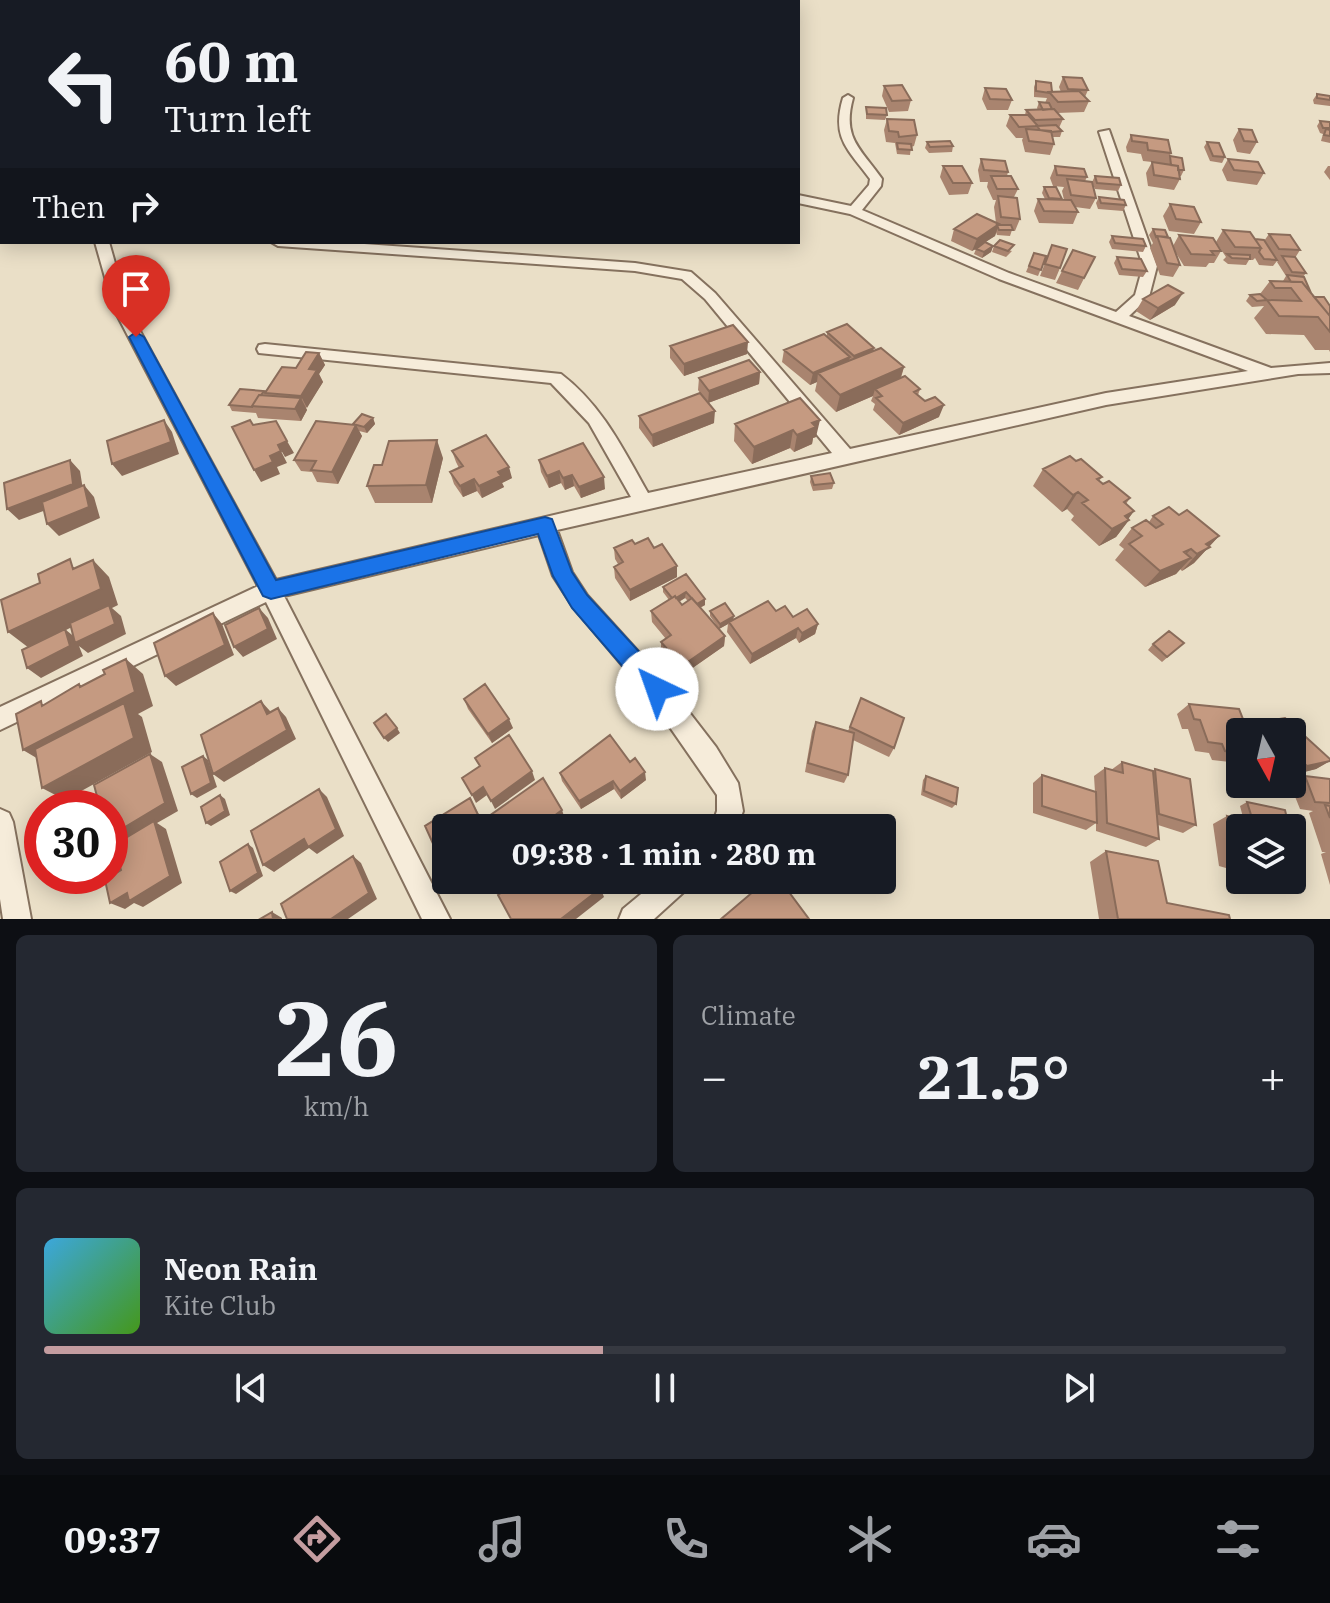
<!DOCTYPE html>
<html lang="en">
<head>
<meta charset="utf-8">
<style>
	body { margin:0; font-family:"IBM Plex Serif",serif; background:#242831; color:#f1f3f6; height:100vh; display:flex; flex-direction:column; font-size:30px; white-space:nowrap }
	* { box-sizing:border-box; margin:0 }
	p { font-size:26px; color:#9ea1a6 }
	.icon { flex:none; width:44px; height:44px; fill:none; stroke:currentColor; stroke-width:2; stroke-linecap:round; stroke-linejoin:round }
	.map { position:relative; height:919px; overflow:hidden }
	.details { display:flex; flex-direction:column; gap:16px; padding:16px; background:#0d0f14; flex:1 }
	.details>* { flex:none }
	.guide { position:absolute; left:0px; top:0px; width:800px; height:244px; box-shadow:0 4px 20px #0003; background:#171b24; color:#f1f3f6; overflow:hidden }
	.needle { width:52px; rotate:172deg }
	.tools { position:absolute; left:1226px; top:718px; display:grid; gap:16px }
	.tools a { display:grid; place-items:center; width:80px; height:80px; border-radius:8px; background:#171b24; box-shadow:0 4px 20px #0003; font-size:40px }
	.speed { position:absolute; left:24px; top:790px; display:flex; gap:16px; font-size:40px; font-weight:700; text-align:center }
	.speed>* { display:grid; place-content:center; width:104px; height:104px; border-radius:50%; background:#171b24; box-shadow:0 4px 20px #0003; line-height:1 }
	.speed .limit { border:12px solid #d22; background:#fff; color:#111 }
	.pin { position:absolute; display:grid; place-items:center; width:68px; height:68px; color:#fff; margin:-82px -34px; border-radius:50% 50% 50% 0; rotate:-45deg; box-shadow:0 0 8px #0007 }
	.pin .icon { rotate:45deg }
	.me { position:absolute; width:88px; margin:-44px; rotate:318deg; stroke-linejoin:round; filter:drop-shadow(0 0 6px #0008) }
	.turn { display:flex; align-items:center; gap:28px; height:168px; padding:0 32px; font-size:36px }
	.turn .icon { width:104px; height:104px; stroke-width:2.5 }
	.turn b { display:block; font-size:56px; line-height:68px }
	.then { display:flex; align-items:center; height:76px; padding:0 32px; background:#0003; gap:16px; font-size:30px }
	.big { font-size:60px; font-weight:700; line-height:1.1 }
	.details .card { flex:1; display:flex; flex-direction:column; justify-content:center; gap:12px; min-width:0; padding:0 28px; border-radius:12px; background:#242831 }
	.details .dial { align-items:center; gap:0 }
	.dial b { font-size:104px; line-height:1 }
	.song { display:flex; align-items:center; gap:24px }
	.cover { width:96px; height:96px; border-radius:12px; background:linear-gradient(135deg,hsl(200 70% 55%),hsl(100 70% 35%)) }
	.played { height:8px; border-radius:4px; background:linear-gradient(90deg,#c49da0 45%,#363941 45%) }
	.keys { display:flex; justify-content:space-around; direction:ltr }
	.heat { display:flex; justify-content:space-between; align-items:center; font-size:44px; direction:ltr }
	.details .tiles { flex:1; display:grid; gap:16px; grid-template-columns:1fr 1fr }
	.card:last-child { grid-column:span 2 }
	.trip { position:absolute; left:432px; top:814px; width:464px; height:80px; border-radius:8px; background:#171b24; box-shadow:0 4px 20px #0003; font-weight:700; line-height:80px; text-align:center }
	.menu { display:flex; height:128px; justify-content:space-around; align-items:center; background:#090b0e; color:#9ea1a6 }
	.menu .icon { width:56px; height:56px }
	.menu .selected { color:#c49da0 }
	.menu b { font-size:36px; color:#f1f3f6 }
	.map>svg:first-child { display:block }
</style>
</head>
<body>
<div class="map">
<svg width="1330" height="919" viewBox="0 0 1330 919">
	<rect width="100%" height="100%" fill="#eadfc7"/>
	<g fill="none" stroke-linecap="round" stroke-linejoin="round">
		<g stroke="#85715e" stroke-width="4">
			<path id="street" d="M848 95 853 98C842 138 860 148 882 179L881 186 862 210 1009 273 1116 312 1135 295 1143 266 1099 132 1109 130 1157 266 1149 297 1129 316 1271 368 1330 363V373L1298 374 1106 405 557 530 572 572 587 595 665 681 716 747 738 783 743 811 737 828H711L717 811V795L649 697 573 607 553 576 539 535 284 596 450 919H422L266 602 0 730V707L258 586 114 309 95 242H109L128 309 276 580 631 497 589 423 551 383 259 353 257 349 259 345 265 344 561 374C602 405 623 449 648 493L832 453 705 299 682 279 635 271 278 246 271 242H336L635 263 691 272 715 293 850 449 1106 393 1248 371 999 279 850 214 798 203V195L851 206 869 185 870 179C848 149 831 138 843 98Z
				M0 809 9 813 13 822 31 919H3L0 899Z
				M658 880H691L687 889 654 919H619L623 909Z"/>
		</g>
		<use href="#street" fill="#f6ecda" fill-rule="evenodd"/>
	</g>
	<path fill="#a9846f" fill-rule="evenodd" d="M1063 77 1088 90 1085 97 1089 101 1084 112 1057 113 1063 119 1059 128 1062 131 1060 137H1052L1054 144 1050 155 1025 152 1022 140 1023 138H1016L1006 126 1010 115H1025L1026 110H1038L1037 108 1039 102 1045 103 1047 98 1034 97V87L1036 81 1052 92H1061L1059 87Z
		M884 86 911 100 908 111 889 112 882 96Z
		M985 88 1012 100 1008 110H987L982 99Z
		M1317 94 1330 96V106L1314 104 1313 100Z
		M866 107 887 115 885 120 866 119Z
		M887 119 917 135 914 146 911 147 910 155 897 154 895 143 886 142 884 130Z
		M1320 121 1330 122V143L1321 141 1323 134 1320 133 1317 126Z
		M1239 129 1257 142 1250 154 1237 152 1233 140Z
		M1131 135 1171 153 1170 156 1184 170 1181 176H1179L1180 179 1174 190 1148 186 1146 173 1152 162 1143 161 1141 154 1127 152 1126 147Z
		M927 142 953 146 952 152 929 153 925 148Z
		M1207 142 1225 157 1222 163 1210 161 1204 147Z
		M981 159 1008 172 1007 176 1018 189 1014 197 1020 219 1015 231 1012 230 1010 236 997 235 996 232 995 236 985 242 993 246 991 252 982 258 974 254 976 249 972 251 951 241 954 229 996 223 994 207 996 200H993L987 187 988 182H980L978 170Z
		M1228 159 1264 173 1257 185 1227 181 1222 170Z
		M943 166 972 183 968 194 949 195 940 177Z
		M1055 166 1087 177 1085 181 1096 198 1090 209 1075 207 1078 212 1073 224 1039 223 1034 211 1038 199H1045L1042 193 1044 187 1062 200H1064L1062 191 1064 187 1053 186 1050 178Z
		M1328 166H1330V180L1324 172Z
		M1095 176 1121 185 1118 191 1095 189 1092 182Z
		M1099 197 1126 205 1123 211 1098 209 1096 203Z
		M1170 204 1201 222 1194 234 1169 231 1163 216Z
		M1153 229 1173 246 1179 235 1221 251 1214 263H1209L1206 267 1184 266 1176 253 1180 265 1173 277 1160 275 1150 248 1153 243 1149 235Z
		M1223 230 1264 241 1269 234 1300 250 1295 258 1306 273 1303 277 1311 293 1314 297 1330 306V352L1329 350H1315L1304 335 1266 334 1254 318 1264 306 1252 307 1246 301 1250 295 1260 294 1270 281H1283L1286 276 1277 262 1278 261H1277L1273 266 1259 265 1255 258 1253 260H1249L1246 265 1228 264 1223 260 1226 257 1216 242Z
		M1112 236 1146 246 1143 252 1112 249 1109 242Z
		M1052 245 1060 268 1055 280 1040 276Z
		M994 246 1012 251 1006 257 992 252Z
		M1034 253 1046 256 1038 276 1026 272Z
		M1095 257 1078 290 1056 283 1062 271Z
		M1117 257 1147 271 1143 277 1119 275 1114 263Z
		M1143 299 1175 305 1150 320 1136 311Z
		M827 332 873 351 904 367 901 378 920 389 918 395 939 417 899 435 873 410 875 404 871 401 873 396 836 412 815 391 817 382 810 385 782 362 784 350 827 336Z
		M670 346 747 354 684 376 670 358Z
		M319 353 325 365 319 374 323 382 306 408 307 410 301 421 258 418 256 413 232 411 229 405 265 393 296 368Z
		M760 372 759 384 708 403 714 423 653 447 639 428V416L700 393 698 390 699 378Z
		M800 398 816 437 813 438 812 444 794 452 790 448 752 464 734 441 735 424Z
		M373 418 375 424 367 433 359 431 362 436 338 484 317 482 312 472 301 471 294 460 354 424Z
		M452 451 512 478 502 483 504 487 482 498 477 491 463 497 454 484 450 472 459 468 456 462Z
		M443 458 432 503H375L367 486 382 465Z
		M539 460 605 489 581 498 574 486 565 490 561 483 549 488 541 472Z
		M1076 461 1102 477 1099 481 1103 484 1130 498 1126 504 1134 511 1128 519 1129 520 1116 537 1099 546 1071 520 1074 516 1067 509 1062 512 1033 486 1043 469Z
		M811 476 834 483 832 489 813 491 810 482Z
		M1179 515 1219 536 1194 563 1182 571 1180 569 1176 574 1145 587 1115 560 1124 549 1119 545 1132 528 1149 522 1153 516Z
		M635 544 654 548 677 577 630 601 615 578 614 567 618 564 615 559 614 548Z
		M686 574 705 605 700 608 725 636 724 646 681 676 661 652V642L666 639 652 622 651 611 669 600 663 592V587ZM685 598 688 601 682 605 679 602Z
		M710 611 734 619 776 611 818 624 815 634 799 643 796 638 750 664 727 632 728 624 719 629 710 616Z
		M1184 643 1162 662 1148 650 1153 644Z
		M861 698 894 748 889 757 853 740 848 775 844 783 805 772 812 731 816 722 848 731Z
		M464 699 513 728 492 743 468 709Z
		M1189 704 1239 709 1247 731 1261 722 1285 718 1330 759V761L1316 769 1292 775V732H1240V755L1230 762 1212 760 1209 753 1195 751 1188 729H1182L1177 714Z
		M1122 762 1153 771 1155 769 1196 825 1183 833 1158 825 1159 839 1146 847 1096 831V823L1086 830 1033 813V783L1042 775 1095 792 1094 776 1105 768 1111 770Z
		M560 773 646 780 621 799 614 789 581 809 562 781Z
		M926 776 956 804 952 808 921 795 923 780Z
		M1305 776 1330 779V885L1321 854 1326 852H1322L1309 813 1313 811 1300 809 1290 784H1292V783Z
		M1247 802 1289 827 1286 828H1271L1254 824 1240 828V872L1219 866 1213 824 1227 816 1244 821 1240 806Z
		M1106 851 1167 903 1230 919H1099L1090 862Z"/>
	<path fill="#8a6c5a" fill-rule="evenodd" d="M999 224 995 236 972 251 977 239Z
		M993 246 991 252 982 258 984 252Z
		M1183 293 1175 305 1150 320 1158 308Z
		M748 342 747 354 684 376V364Z
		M874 348 871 360 851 368 854 356Z
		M319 353 325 365 319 374 323 382 307 408 301 396 309 369Z
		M850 357 847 369 818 373 817 382 810 385 813 373Z
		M904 367 898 385 875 389 873 396 836 412 840 395Z
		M760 372 759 384 708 403 709 391Z
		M301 398 307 410 301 421 295 409Z
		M944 405 939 417 899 435 903 423Z
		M715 411 714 423 653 447 652 435Z
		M373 418 375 424 367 433 364 427Z
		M164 420 172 432 179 454 122 476 112 464Z
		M820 420 816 437 813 438 812 444 794 452 797 435 812 423Z
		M356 425 362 436 338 484 332 472Z
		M793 430 790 448 752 464 754 447Z
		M437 440 443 458 432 503 426 485Z
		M287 441 294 453 285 457 278 445Z
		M281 451 287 463 277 467 280 474 261 482 254 470 270 456Z
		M70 460 80 471 84 496 19 520 7 509Z
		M509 467 512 478 502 483 504 487 482 498 479 486 498 472Z
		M559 471 561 483 549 488 547 476Z
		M572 475 574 486 565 490 563 478Z
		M604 477 605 489 581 498 579 487Z
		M474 479 477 491 463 497 460 486Z
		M84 485 94 497 100 518 59 536 47 524Z
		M1078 492 1067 509 1062 512 1073 495Z
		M1134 511 1126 522 1129 520 1116 537 1099 546 1112 529 1125 516Z
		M1219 536 1194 563 1182 571 1206 544Z
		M1191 549 1177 564 1191 558 1176 574 1145 587 1160 571Z
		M93 560 109 577 118 605 112 608 121 616 126 634 88 653 79 646 83 656 41 678 27 668 29 648 8 632ZM110 608 77 639 66 630Z
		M677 566V577L630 601V590Z
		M686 592 685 598 673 605V600Z
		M705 599V605L695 610V605Z
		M259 608 268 618 277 639 243 657 234 647Z
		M213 613 222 624 234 655 176 686 165 676Z
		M734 616 733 621 729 622 728 624 719 629 720 624Z
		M818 624 815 634 799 643 802 633Z
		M798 628 796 638 750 664 752 654Z
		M725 636 724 646 681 676 682 666Z
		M126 659 143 674 153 706 138 714 142 717 152 752 65 800 42 788 45 763 23 750Z
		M261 701 270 711 276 724 267 714Z
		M278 708 286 717 296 739 224 782 213 774Z
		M509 719 513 728 492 743 488 734Z
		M397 728 400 733 388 742 384 738Z
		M150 754 162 762 178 811 157 823 166 829 182 883 143 907 134 903 125 909 110 903 127 893 122 844 110 838V827Z
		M203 756 208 760 217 787 197 798 191 794Z
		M1330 761 1316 769 1292 775 1307 766Z
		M532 771 535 780 495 809 491 801Z
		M645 772 646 780 621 799 620 791Z
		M613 781 614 789 581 809 579 801Z
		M483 787 487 795 476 803 472 795Z
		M319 789 327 797 344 836 317 854 309 848 274 872 263 865Z
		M220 795 225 799 230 815 211 826 206 823Z
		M470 798 485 826 482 828H466Z
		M562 810 566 822 558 828H543L542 825Z
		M539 821 542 828H530Z
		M446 841V852L441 855 435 848Z
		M248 844 253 848 263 876 236 894 230 891Z
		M353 856 361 863 377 899 348 919H331Z
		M468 880H478L472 885Z
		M604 880 617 881 602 892 604 897 576 919H562Z
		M272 912 282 918V919H273Z"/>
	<path fill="#c59a81" stroke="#8a6c5a" stroke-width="2" d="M1063 77 1082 78 1088 90 1068 89Z
		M1036 81 1051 83 1052 92H1049L1050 93 1036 91Z
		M902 85 911 100 892 101 884 86Z
		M985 88 1006 89 1012 100 990 99Z
		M1079 91 1089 101 1058 102 1049 92Z
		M1317 94 1330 96V100L1317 98Z
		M1039 102 1049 103 1052 109 1043 110Z
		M866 107 886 108 887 115 867 114Z
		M1054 109 1063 119 1035 120 1026 110Z
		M1010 115H1028L1038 126 1019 127Z
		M887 119 914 120 917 135 899 137 898 132 889 131Z
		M1320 121 1330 122V128H1323Z
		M1056 125 1062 131 1051 132 1040 130 1037 126Z
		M1026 129 1051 131 1054 144 1029 141Z
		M1239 129 1252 130 1257 142 1244 141Z
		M1326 129 1330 130V136L1324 135Z
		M1131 135 1168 140 1171 153 1148 150 1147 143 1132 141Z
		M950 141 953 146 930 147 927 142Z
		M1207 142 1219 143 1225 157 1213 156Z
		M897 143 911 144 912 150 898 149Z
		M1170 156 1182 158 1184 170H1178V166L1171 165Z
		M981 159 1005 161 1008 172 984 170Z
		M1228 159 1258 162 1264 173 1234 170Z
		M1152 162 1178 166 1180 179 1154 175Z
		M943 166H962L972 183H953Z
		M1055 166 1084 169 1087 177 1057 175Z
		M991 176H1011L1018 189H997Z
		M1095 176 1119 178 1121 185 1097 183Z
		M1067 179 1092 182 1096 198 1071 195Z
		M1044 187H1056L1062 199 1049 198Z
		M998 196 1017 198 1020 219 1001 217Z
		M1099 197 1124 200 1126 205 1101 203Z
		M1038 199 1071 200 1078 212 1044 211Z
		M1170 204 1194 207 1201 222 1176 219Z
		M977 214 999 224 977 239 954 229Z
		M997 225H1011L1013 230H999Z
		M1153 229 1165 230 1168 237 1157 236 1156 237Z
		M1223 230 1250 232 1261 248 1235 247Z
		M1269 234 1290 235 1300 250 1279 249Z
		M1179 235 1213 238 1221 251H1211L1214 255 1191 254Z
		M1112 236 1143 239 1146 246 1115 243Z
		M1157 236 1170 238 1180 265 1167 263Z
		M1255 239 1264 240 1277 260 1264 259 1259 252 1261 248Z
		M1000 240 1014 245 1008 251 994 246Z
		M985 242 993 246 984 252 976 249Z
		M1052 245 1067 249 1060 268 1045 264Z
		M1073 250 1095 257 1084 278 1062 271Z
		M1034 253 1046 256 1041 270 1029 266Z
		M1227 254 1250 255V259L1232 258Z
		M1282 256 1295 257 1306 273 1292 272Z
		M1117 257 1141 259 1147 271 1122 269Z
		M1287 275 1304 277 1311 293 1302 282H1291Z
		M1270 281 1302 282 1330 316V332L1318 317 1279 316 1267 300 1301 301 1291 288H1275Z
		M1168 285 1183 293 1158 308 1143 299Z
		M1260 294 1267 300 1257 301 1250 295Z
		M1314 297H1324L1330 306V316Z
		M847 324 874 348 854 356 827 332Z
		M733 325 748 342 684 364 670 346Z
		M824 334 850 357 813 373 784 350Z
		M881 348 904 367 840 395 818 373Z
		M306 352 319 353 309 369 317 370 301 396 265 393 282 367 296 368Z
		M749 360 760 372 709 391 699 378Z
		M905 376 920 389 914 392 925 401 935 397 944 405 903 423 876 398 882 396 875 389Z
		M240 389 264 391 261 395H259L252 406V407L229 405Z
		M700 393 715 411 652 435 639 416Z
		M259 395 301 398 295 409 252 406Z
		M800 398 820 420 812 423 816 427 797 435 793 430 754 447 735 424Z
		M362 414 373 418 364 427 353 424Z
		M164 420 171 442 112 464 107 441Z
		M250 420 253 425 276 421 287 441 278 445 281 451 270 456 273 462 254 470 232 427Z
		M316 421 356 425 332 472 311 470 316 461 294 460Z
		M486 435 509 467 498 472 501 476 479 486 474 479 460 486 450 472 463 466 452 451Z
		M437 440 426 485 367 486 374 465H382L389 441Z
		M583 443 604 477 579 487 572 475 563 478 559 471 547 476 539 460Z
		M1070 456 1076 461 1081 459 1102 477 1097 479 1103 484 1109 481 1130 498 1124 502 1134 511 1125 516 1129 520 1112 529 1082 503 1088 500 1078 492 1073 495 1043 469Z
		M70 460 73 484 7 509 4 483Z
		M830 473 834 483 814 485 811 476Z
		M84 485 89 507 47 524 42 502Z
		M1169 507 1179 515 1187 510 1219 536 1206 544 1210 547 1197 554 1191 549 1184 552 1191 558 1160 571 1129 544 1142 536 1132 528 1146 520 1156 528 1163 524 1153 516Z
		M648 538 654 548 662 544 677 566 630 590 614 567 623 562 614 548 632 540 635 544Z
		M70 559 73 569 93 560 101 589 8 632 1 600 40 583 38 574Z
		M686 574 705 599 697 604 686 592 676 598 675 596 672 598 663 587Z
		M675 596 682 605 692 598 725 636 682 666 661 642 671 635 651 611Z
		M768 601 776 611 785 606 793 617 807 609 818 624 802 633 798 628 752 654 729 622Z
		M725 603 734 616 720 624 710 611Z
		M109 605 115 624 75 643 70 623Z
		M259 608 268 629 234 647 225 625Z
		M213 613 225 645 165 676 154 643Z
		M65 629 70 646 27 668 22 650Z
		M1169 631 1184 643 1167 657 1153 644Z
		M126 659 135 692 23 750 16 714 41 701 42 706 79 684 80 687 105 674 103 670Z
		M485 684 509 719 488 734 464 699Z
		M861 698 904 718 894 748 850 727Z
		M261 701 267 714 278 708 287 730 213 774 201 735Z
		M124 703 134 738 42 788 35 749Z
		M1189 704 1239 709 1248 732H1240V753L1225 751 1222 744 1208 742 1200 720 1194 719Z
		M386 714 397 728 384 738 374 723Z
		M1285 718 1330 759V761L1307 766 1292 752V732H1271L1261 722Z
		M816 722 854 733 848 775 808 763Z
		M509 735 532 771 491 801 483 787 472 795 462 778 480 766 475 758Z
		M610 735 630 762 635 758 645 772 620 791 613 781 579 801 560 773Z
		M150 754 165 803 110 836V808H87V807L98 800 94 785Z
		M203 756 211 783 191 794 182 767Z
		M1122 762 1153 771 1159 839 1107 823 1105 768 1123 773Z
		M1155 769 1190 779 1196 825 1159 814Z
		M1042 775 1096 792 1097 823 1042 806Z
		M926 776 958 788 956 804 924 791Z
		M1305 776 1330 779V803L1315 802Z
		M543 778 562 810 542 825 539 821 530 828H472Z
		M319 789 336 829 308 847 304 839 263 865 251 831Z
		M220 795 225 811 206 823 201 807Z
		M470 798 480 819 466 828H446V841L435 848 425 826Z
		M1247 802 1285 810 1289 827 1252 818Z
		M1325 805 1330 806V818Z
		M1227 816 1254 824 1255 828H1240V861L1234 859Z
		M154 821 170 876 129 901 127 893 110 903 105 880 121 870 114 845Z
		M248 844 258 873 230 891 220 862Z
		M1106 851 1158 861 1167 903 1229 915 1230 919H1118Z
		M353 856 369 893 331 919H287L281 904Z
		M518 880H604L599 884 601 888 561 919H511L498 895Z
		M767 880H780L809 919H721Z
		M272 912 273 919H260Z"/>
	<path fill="#1a73e8" stroke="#114b97" stroke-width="2" d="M136 332 144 337 276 580 545 517 552 519 572 572 587 595 666 681 669 689 666 697 657 700 649 697 572 608 553 576 538 534 271 599 263 596 129 337Z"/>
</svg>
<div class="tools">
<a><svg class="needle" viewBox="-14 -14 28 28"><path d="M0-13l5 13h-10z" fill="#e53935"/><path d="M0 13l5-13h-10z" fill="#9ea1a6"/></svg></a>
<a><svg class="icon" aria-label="layers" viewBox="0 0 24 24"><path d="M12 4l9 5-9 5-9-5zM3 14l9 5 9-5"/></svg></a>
</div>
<div class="speed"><div class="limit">30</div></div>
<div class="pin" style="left:136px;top:337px;background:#d93025"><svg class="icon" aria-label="arrive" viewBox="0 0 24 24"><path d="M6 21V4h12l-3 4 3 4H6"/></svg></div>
<svg class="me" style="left:657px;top:689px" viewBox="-20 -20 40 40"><circle r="19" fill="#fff"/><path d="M0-13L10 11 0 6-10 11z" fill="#1a73e8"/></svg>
<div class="trip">09:38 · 1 min · 280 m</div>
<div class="guide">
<div class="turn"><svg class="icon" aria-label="left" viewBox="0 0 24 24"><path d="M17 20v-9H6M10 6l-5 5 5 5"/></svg><div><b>60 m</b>Turn left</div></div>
<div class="then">Then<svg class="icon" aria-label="right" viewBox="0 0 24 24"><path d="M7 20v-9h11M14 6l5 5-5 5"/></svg></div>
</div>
</div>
<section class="details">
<div class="tiles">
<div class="card dial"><b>26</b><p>km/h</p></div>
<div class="card"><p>Climate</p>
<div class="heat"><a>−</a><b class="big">21.5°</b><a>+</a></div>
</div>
<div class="card">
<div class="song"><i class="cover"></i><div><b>Neon Rain</b><p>Kite Club</p></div></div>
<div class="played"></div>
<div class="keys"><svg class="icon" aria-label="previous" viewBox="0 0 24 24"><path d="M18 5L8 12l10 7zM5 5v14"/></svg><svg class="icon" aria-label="pause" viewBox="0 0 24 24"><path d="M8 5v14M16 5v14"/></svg><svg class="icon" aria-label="next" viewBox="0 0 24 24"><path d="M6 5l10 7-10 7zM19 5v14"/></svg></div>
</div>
</div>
</section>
<nav class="menu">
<b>09:37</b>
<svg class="icon selected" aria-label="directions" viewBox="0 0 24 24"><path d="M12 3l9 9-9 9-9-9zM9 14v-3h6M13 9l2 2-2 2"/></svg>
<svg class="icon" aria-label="music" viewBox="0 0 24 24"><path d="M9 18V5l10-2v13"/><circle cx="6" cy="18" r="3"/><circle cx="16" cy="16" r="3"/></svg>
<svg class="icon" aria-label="phone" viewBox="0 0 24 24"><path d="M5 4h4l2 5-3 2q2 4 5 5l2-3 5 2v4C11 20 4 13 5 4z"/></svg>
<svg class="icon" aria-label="climate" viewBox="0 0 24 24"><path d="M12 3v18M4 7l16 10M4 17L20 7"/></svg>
<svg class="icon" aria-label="car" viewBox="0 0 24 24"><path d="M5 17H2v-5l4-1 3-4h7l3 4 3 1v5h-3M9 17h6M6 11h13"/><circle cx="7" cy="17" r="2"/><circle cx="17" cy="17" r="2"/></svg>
<svg class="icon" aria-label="filters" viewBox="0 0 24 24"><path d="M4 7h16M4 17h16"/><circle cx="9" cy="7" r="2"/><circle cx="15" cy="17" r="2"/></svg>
</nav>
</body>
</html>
